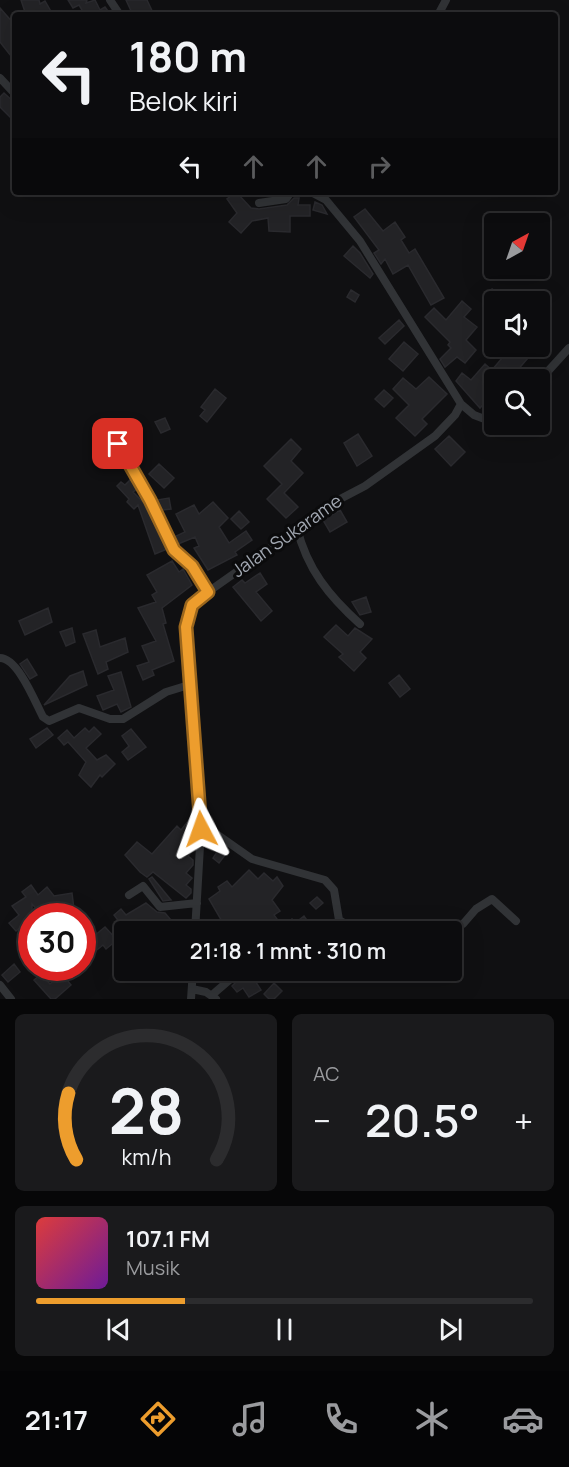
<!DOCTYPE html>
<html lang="id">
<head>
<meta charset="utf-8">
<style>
	body { margin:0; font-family:Manrope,sans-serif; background:#1a1a1c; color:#f1f3f6; height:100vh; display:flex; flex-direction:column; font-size:22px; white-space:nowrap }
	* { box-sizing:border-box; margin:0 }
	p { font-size:20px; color:#9a9b9e }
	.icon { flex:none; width:33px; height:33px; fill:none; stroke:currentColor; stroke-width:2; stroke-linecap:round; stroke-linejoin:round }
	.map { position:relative; height:999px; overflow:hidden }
	.drawer { display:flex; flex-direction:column; gap:15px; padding:15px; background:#070708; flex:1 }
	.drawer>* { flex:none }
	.guide { position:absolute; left:12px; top:12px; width:546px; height:183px; border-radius:6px; box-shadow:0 6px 24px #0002,0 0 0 2px #2c2c2e; background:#0c0c0e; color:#f1f3f6; overflow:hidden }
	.needle { width:39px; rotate:40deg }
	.controls { position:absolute; left:484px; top:213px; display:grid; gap:12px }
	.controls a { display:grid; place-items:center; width:66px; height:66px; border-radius:6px; background:#0c0c0e; box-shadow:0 6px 24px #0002,0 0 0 2px #2c2c2e; font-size:30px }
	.speed { position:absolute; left:18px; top:903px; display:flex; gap:12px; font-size:30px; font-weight:700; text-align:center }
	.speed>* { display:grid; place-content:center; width:78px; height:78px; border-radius:50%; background:#0c0c0e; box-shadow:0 6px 24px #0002,0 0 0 2px #2c2c2e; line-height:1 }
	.speed .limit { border:9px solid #d22; background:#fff; color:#111 }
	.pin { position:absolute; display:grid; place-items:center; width:51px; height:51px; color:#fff; margin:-26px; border-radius:12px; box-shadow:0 3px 9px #0006 }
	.me { position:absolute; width:66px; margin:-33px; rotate:356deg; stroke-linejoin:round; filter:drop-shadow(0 0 4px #0008) }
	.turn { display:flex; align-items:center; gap:21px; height:126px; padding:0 18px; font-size:27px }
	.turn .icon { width:78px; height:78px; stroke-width:2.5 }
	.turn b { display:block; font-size:42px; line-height:51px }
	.lanes { display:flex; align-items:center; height:57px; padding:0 18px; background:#0003; justify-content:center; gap:30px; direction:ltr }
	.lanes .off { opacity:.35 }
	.big { font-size:45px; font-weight:600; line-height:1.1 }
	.drawer .tile { flex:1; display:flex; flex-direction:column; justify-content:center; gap:9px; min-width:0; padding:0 21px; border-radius:9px; background:#1a1a1c }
	.drawer .dial { align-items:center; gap:0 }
	.dial svg { height:156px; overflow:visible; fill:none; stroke:#2c2c2e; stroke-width:7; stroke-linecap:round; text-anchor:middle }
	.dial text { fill:#f1f3f6; stroke:none }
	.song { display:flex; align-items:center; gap:18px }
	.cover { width:72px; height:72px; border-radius:9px; background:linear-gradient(135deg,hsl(0 70% 55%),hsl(280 70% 35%)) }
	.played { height:6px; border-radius:3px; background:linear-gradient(90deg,#ed9d2d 30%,#2c2c2e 30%) }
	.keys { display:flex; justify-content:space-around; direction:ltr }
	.heat { display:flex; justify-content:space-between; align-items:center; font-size:33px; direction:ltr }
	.drawer .tiles { flex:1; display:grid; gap:15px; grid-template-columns:1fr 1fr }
	.tile:last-child { grid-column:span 2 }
	.trip { position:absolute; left:114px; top:921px; width:348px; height:60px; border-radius:6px; background:#0c0c0e; box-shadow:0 6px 24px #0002,0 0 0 2px #2c2c2e; font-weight:600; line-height:60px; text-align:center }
	.tab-bar { display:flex; height:96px; justify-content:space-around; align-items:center; background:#050506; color:#9a9b9e }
	.tab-bar .icon { width:42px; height:42px }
	.tab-bar .on { color:#ed9d2d }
	.tab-bar b { font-size:27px; color:#f1f3f6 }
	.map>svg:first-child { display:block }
</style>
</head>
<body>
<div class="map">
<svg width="569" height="999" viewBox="0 0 569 999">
	<rect width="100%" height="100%" fill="#101012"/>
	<path fill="#232326" stroke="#2a2a2e" stroke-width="1.5" d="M21 0H39L40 4 45 1 53 15H26Z
		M68 0H87L86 3 95 0 100 10 105 7 111 15H85L79 5 73 8Z
		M126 0H147L154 15H133Z
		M0 8 15 25V61L0 42Z
		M4 93 15 103V122L0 107V97Z
		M236 192 251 208 259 209 287 205 294 198H299L298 205H310V216H290V232L269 231 268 218 252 221 241 233 229 222 237 213 227 199Z
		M315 202 322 205 327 214 313 210Z
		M365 209 383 231 395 222 405 237 401 240 409 253 415 249 444 298 431 305 408 265 393 274 385 259 381 264 374 253 379 250 354 217Z
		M353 246 360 253 373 274 370 278 344 256Z
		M492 289 512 302H495L494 306 485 300Z
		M351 290 359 295 355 302 347 297Z
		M462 301 471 309 464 317 477 327 466 340 476 350 465 363 457 357 445 367 440 359 451 348 448 345 450 342 425 317 434 308 446 320Z
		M399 320 404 326 385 344 379 338Z
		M404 342 418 354 403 371 389 359Z
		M503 346H534L525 355 528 358 509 380H495V405L488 399 480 408 456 381 462 373 471 380 485 364 492 370 508 351Z
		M429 377 447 394 422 419 427 424 415 436 396 418 409 405 393 389 403 378 416 389Z
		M215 389 226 398 207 422 200 416 205 410 201 407Z
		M384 390 393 398 384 407 375 399Z
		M165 418 170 429 161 433 155 422Z
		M133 428 139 439 129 445 122 434Z
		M358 434 372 456 357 466 344 443Z
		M449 436 465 452 451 466 435 449Z
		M291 439 301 449 291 461 303 473 284 493 298 507 286 518 267 499 282 484 264 466Z
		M159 464 174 478 164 488 149 474Z
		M131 479 137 489 133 492 145 504 167 549 155 554 138 505 134 509 127 502 129 499 117 486 121 482 125 485Z
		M169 498 171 509 162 510 157 500Z
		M213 502 228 518 219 527 229 543 246 531 252 540 235 552 237 555 208 570 194 548 199 546 195 537 178 544 174 537 185 532 176 514 194 505 199 514Z
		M340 510 347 522 330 532 323 520Z
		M239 511 249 522 241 529 231 519Z
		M172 561 179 572 183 569 192 585 162 608 166 623 163 624 174 661 152 670 154 675 143 680 137 666 149 662 142 646 156 641 138 608 156 602 152 595 157 592 147 575Z
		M260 573 267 584 256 592 272 611 261 621 233 587 242 580 245 583Z
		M366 597 371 612 360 615 352 602Z
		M48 608 52 622 25 635 19 621Z
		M336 625 348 636 355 628 372 639 360 652 366 658 354 671 339 657 343 654 324 637Z
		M72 628 75 642 66 646 60 632Z
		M96 630 100 647 125 638 128 652 106 662 108 669 98 674 83 634Z
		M27 659 37 675 30 679 20 664Z
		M83 671 87 685 44 705 70 676Z
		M121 672 131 707 121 712 117 704 103 710 97 696 114 690 108 676Z
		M399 675 410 689 400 697 389 683Z
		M94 727 101 734 86 748 97 760 106 755 115 764 102 777 100 775 91 787 79 775 86 762 68 742 64 745 58 738 67 730 74 738 85 728 89 732Z
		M47 728 53 735 36 748 30 739Z
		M131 729 146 747 128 760 122 752 129 746 122 736Z
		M189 820 195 824V829L192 839 194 849 188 856 193 860V865L186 873 192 878 186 885 191 889V893L186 898 153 872 147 877 140 872 125 855 137 842 152 854 177 826 181 830Z
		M217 842 229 850 219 863 213 858 217 852 212 848Z
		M249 870 258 879 264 873 273 881 277 877 283 886 272 900 280 911 274 915 282 926 292 919 295 923 304 916 309 923 297 932 209 930V921L223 923 209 899 220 891 218 887 227 881 232 887Z
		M152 877 171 900 163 901 149 879Z
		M31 885 38 895 47 887 54 896 72 893 74 909 66 910 71 916H43L32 904V938L21 927 16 931 9 923 19 915 12 906 26 897 22 892Z
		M317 897 323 903 316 909 310 903Z
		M146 903 157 912 165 913 181 932H127L114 915 121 909 126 915Z
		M105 927 117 940 106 949 103 945 82 962V946Z
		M14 964 20 972 8 982 2 975Z
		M68 968H81L67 980 71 985 55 999H51L34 980 41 974 50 984Z
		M203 970H220L218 982 202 980Z
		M248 970 261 990 249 997 243 988 237 992 232 986Z
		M274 983 282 991 274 999H269L264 994Z"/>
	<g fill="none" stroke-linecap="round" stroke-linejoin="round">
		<path stroke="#313336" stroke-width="8" d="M110 0 120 15
			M438 15 446 0
			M0 78 15 94
			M259 203 286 199 291 192
			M540 380 569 348
			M461 404 474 415 495 423
			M118 444 150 500 174 550 192 566 208 592
			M297 528C307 569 329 596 360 624
			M0 658C18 658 35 702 43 717L49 721 79 708 110 719H123L166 692 192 684
			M201 829 215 833 252 859 325 880 334 890 339 920 358 932
			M129 895 143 886 160 907 197 903
			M195 932 201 829 186 627 189 611 198 599 276 544 323 508 365 486 435 436 455 415 461 404 360 241 326 200 311 192
			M439 932 463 924 476 909 492 899 516 921
			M0 985 11 999
			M192 989 206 992 216 999
			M212 995 241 970
			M191 999 193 970"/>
	</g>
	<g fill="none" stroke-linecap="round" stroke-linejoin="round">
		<g stroke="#9a661d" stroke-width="15">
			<path id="route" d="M118 444 150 500 174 550 192 566 208 592 192 605 186 627 201 829"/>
		</g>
		<use href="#route" stroke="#ed9d2d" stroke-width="10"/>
	</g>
	<g text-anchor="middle" stroke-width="6" stroke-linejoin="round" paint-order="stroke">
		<g font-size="18" fill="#a2a8b2" stroke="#0b0b0c">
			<text transform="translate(287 536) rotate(-35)" y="6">Jalan Sukarame</text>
		</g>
	</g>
</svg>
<div class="controls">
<a><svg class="needle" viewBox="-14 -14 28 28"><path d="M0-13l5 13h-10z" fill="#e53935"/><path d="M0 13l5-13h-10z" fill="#9a9b9e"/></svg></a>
<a><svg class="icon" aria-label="sound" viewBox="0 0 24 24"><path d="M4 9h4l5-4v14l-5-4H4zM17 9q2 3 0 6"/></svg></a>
<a><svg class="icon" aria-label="search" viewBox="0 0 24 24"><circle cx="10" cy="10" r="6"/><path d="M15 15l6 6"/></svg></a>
</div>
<div class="speed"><div class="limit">30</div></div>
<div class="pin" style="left:118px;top:444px;background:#d93025"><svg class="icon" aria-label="arrive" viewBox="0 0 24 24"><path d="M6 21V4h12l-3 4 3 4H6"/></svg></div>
<svg class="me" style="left:201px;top:829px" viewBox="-20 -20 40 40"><path d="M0-17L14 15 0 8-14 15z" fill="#ed9d2d" stroke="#fff" stroke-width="4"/></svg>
<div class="trip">21:18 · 1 mnt · 310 m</div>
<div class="guide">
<div class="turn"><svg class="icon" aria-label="left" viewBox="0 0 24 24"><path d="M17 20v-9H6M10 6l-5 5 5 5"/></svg><div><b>180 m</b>Belok kiri</div></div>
<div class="lanes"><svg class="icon" aria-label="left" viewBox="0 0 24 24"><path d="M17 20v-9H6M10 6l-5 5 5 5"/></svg><svg class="icon off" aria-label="ahead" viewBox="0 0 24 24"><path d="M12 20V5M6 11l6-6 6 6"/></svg><svg class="icon off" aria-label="ahead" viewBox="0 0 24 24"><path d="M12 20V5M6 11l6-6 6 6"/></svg><svg class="icon off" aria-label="right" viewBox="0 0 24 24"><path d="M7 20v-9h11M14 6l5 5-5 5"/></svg></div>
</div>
</div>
<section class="drawer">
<div class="tiles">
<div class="tile dial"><svg viewBox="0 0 100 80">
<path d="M14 69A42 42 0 1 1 86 69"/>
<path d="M14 69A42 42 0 0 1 10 35" stroke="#ed9d2d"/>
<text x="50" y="56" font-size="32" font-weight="700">28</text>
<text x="50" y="72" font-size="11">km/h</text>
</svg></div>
<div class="tile"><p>AC</p>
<div class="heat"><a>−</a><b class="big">20.5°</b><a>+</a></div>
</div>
<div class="tile">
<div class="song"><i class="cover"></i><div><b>107.1 FM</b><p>Musik</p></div></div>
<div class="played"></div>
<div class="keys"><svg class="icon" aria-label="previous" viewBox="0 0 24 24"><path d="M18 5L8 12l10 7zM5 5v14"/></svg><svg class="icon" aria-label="pause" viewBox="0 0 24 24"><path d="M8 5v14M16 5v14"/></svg><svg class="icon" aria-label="next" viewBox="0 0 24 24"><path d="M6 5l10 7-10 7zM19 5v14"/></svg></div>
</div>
</div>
</section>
<nav class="tab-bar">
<b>21:17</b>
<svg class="icon on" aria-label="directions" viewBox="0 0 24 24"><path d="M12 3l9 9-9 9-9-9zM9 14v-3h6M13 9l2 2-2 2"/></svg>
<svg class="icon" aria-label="music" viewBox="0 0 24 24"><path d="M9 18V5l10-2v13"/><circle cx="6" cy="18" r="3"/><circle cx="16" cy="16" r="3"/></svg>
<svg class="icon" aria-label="phone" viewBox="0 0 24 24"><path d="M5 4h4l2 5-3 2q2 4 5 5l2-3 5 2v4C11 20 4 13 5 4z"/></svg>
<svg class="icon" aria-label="climate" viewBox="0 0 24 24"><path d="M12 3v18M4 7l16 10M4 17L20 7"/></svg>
<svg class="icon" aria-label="car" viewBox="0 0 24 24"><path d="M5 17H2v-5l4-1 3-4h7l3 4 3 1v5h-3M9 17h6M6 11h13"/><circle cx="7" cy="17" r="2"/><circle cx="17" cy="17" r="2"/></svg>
</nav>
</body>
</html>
